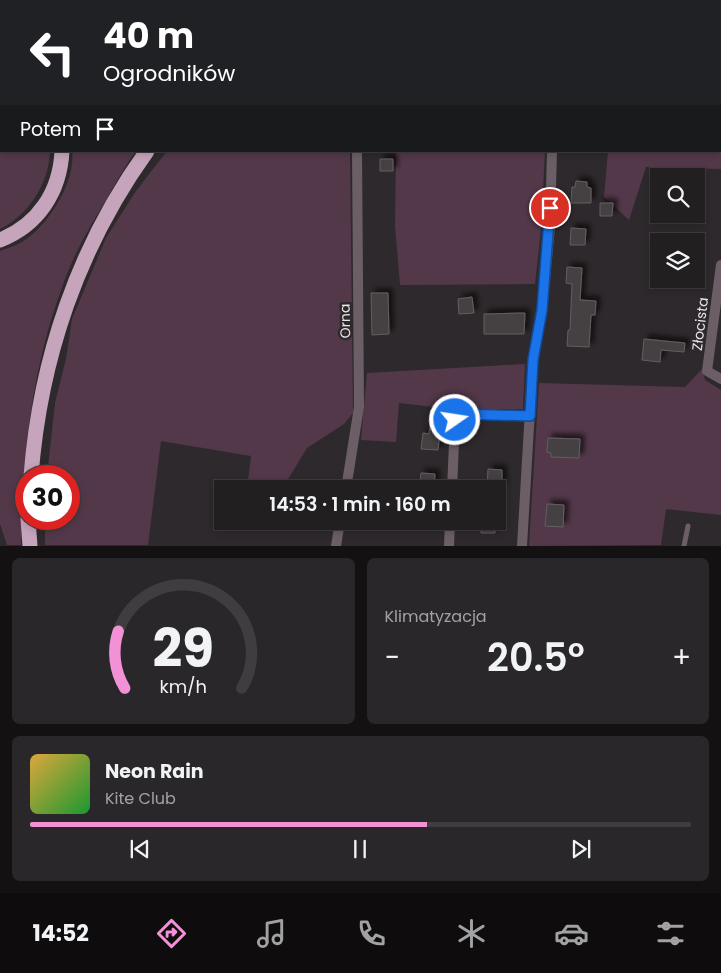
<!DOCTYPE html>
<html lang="pl">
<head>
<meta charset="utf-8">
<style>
	body { margin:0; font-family:Poppins,sans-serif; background:#2a272a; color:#f1f3f6; height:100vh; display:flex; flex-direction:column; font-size:19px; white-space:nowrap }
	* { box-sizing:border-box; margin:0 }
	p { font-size:16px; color:#a2a2a5 }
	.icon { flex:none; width:28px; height:28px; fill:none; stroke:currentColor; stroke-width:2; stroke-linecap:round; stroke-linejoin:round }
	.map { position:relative; height:546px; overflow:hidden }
	.drawer { display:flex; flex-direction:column; gap:12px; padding:12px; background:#131112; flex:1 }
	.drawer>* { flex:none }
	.guide { position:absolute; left:0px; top:0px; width:721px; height:152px; box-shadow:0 2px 8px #0003,0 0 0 1px #3f3d3f; background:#202124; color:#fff; overflow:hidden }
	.buttons { position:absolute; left:650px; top:168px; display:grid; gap:10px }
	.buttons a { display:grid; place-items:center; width:55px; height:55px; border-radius:0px; background:#221f21; box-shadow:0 2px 8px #0003,0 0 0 1px #3f3d3f; font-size:25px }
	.speed { position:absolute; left:15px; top:465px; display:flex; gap:10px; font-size:25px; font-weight:700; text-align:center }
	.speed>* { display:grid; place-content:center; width:65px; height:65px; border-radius:50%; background:#221f21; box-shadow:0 2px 8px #0003,0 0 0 1px #3f3d3f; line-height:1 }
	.speed .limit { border:8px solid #d22; background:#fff; color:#111 }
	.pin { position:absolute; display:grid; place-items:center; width:42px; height:42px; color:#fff; margin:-21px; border:2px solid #fff; border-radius:50%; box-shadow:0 1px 5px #0007 }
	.me { position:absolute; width:55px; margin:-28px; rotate:77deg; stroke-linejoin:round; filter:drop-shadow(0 0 4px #0008) }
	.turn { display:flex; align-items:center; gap:18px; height:105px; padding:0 20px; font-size:22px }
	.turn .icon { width:65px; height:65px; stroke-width:2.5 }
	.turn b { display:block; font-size:35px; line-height:42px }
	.then { display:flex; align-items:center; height:48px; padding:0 20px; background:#0003; gap:10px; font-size:19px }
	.big { font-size:38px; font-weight:600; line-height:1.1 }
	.drawer .widget { flex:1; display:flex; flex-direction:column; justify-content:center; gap:8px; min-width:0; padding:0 18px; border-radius:8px; background:#2a272a }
	.drawer .dial { align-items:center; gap:0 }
	.dial svg { height:130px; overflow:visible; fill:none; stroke:#3f3d3f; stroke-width:7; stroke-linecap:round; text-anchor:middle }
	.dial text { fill:#f1f3f6; stroke:none }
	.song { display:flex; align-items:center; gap:15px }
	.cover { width:60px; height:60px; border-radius:8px; background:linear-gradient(135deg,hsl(40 70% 55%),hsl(130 70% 35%)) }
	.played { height:5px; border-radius:2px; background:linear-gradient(90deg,#f391d6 60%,#3f3d3f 60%) }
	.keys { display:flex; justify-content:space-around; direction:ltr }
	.heat { display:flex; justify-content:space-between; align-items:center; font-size:28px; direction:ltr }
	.drawer .tiles { flex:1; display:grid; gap:12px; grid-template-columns:1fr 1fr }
	.widget:last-child { grid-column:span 2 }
	.trip { position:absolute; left:214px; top:480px; width:292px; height:50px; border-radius:0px; background:#221f21; box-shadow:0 2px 8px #0003,0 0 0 1px #3f3d3f; font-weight:600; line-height:50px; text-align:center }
	.dock { display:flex; height:80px; justify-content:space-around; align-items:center; background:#0e0c0d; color:#a2a2a5 }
	.dock .icon { width:35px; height:35px }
	.dock .selected { color:#f391d6 }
	.dock b { font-size:22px; color:#f1f3f6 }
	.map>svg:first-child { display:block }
</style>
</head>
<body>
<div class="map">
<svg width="721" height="546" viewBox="0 0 721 546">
	<defs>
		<filter id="shadow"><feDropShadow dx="4.5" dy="-4.5" stdDeviation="2.5" flood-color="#0009"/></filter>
	</defs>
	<rect width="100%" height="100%" fill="#2e292c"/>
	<path fill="#53384a" d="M360 0H721V169L646 167 629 220 604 197 608 151H720V1H360Z
		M0 74 1 151H50C49 183 29 215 0 229Z
		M72 151H136C125 166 116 183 106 200 92 223 77 248 67 274 33 360 22 453 21 545H7L0 524V251C8 248 18 245 25 240 49 224 76 181 72 151Z
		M167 151H350L353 413 344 424 307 448 282 489H247L251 456 161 441 148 545H45V519H69V476H47L55 403 66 359 72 319 106 238 136 191Z
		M396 151H545L541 230 535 284 400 285 395 226Z
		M525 364 523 409H451L399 403 396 442 361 440 367 373Z
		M702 369 705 380 721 390V515L666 509 661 545 529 546 539 383 685 387Z"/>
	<path fill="#454043" stroke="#645e62" filter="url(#shadow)" d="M380 159H393V171H380Z
		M576 181 587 182V187L591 188V203H571L572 187H575Z
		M600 203H613L612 216H600Z
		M571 228 586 229 585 245H570Z
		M567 267 582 268 580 300 596 301 595 315H591L589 347 567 346 568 330H570L572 284 566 283Z
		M371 293H388L389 334 372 335Z
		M472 297 474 313 459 314 458 299Z
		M525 313 524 334H484V314Z
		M644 339 685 343 684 352 661 350 660 362 642 360Z
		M431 410 449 411 448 423 441 422 438 450 421 449 423 433 429 434Z
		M548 438 580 439 579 458 551 457V453L547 452Z
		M488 469 502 470V489H487Z
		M421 473 435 474 434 489H419Z
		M547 504 564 505 563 527 545 526Z
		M481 521H495V533H481Z"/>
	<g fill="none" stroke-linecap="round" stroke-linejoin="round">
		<path stroke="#6c5e67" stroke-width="5" d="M684 546 688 526"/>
		<path stroke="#6c5e67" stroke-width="10" d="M721 265 707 371 721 379
			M346 489 359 407 357 151
			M452 489 455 420 462 414 530 416
			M336 546 340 521
			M449 546 450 521
			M522 546 533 359 542 311 550 227 552 151"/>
		<path stroke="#ad91a3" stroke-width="12" d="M105 1 110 0
			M0 30H1"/>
		<path stroke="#c6a4bb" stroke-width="15" d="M306 1 308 0
			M0 63H1
			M0 240C38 225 60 192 62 151
			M31 476C40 359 78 247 147 151
			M28 519 30 546"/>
	</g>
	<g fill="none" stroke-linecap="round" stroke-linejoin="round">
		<g stroke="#114b97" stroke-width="12">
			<path id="route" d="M455 420 462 414 530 416 533 360 542 310 550 208"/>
		</g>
		<use href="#route" stroke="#1a73e8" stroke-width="9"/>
	</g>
	<g text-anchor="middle" stroke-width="5" stroke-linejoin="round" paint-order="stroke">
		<g font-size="14" fill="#e8e5e7" stroke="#2e292c">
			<text transform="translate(345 321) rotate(-91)" y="5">Orna</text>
			<text transform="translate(700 324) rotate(-83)" y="5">Złocista</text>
		</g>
	</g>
</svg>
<div class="buttons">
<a><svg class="icon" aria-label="search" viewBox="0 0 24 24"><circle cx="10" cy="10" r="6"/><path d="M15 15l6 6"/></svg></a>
<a><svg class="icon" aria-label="layers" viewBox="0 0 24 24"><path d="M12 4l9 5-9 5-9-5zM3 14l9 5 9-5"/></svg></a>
</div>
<div class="speed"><div class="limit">30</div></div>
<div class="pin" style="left:550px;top:208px;background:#d93025"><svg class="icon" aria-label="arrive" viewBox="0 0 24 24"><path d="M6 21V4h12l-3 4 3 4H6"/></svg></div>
<svg class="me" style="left:455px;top:420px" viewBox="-20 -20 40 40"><circle r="17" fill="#1a73e8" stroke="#fff" stroke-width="3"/><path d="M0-11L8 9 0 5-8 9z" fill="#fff"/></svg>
<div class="trip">14:53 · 1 min · 160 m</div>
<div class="guide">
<div class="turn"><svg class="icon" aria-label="left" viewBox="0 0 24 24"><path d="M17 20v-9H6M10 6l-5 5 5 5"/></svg><div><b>40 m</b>Ogrodników</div></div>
<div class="then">Potem<svg class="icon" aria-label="arrive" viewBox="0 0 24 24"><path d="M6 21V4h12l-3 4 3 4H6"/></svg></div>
</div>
</div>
<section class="drawer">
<div class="tiles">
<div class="widget dial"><svg viewBox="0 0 100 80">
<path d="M14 69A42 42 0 1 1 86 69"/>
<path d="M14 69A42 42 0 0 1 10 34" stroke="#f391d6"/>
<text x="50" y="56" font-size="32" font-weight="700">29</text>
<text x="50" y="72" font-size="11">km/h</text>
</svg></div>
<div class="widget"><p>Klimatyzacja</p>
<div class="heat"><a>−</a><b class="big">20.5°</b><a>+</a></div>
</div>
<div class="widget">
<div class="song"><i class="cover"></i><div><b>Neon Rain</b><p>Kite Club</p></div></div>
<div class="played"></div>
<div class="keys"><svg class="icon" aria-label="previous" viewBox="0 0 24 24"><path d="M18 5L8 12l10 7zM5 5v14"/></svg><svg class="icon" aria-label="pause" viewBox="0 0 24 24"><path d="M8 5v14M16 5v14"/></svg><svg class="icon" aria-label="next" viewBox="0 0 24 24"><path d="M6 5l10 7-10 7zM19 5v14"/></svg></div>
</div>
</div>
</section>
<nav class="dock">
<b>14:52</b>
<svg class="icon selected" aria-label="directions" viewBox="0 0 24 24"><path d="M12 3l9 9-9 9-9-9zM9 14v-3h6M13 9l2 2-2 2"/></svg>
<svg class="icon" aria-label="music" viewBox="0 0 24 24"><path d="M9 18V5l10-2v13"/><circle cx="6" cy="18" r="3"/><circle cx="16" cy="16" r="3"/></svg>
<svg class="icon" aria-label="phone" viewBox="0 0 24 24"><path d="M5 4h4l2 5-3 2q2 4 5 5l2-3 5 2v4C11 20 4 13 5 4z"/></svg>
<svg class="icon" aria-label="climate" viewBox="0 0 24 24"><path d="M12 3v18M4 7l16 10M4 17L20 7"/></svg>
<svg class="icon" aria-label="car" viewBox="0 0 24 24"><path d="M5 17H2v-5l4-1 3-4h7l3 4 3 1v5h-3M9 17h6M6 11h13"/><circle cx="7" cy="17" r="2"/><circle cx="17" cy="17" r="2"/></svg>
<svg class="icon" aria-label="filters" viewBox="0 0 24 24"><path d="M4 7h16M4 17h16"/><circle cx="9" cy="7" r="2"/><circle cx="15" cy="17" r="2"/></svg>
</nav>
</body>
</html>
